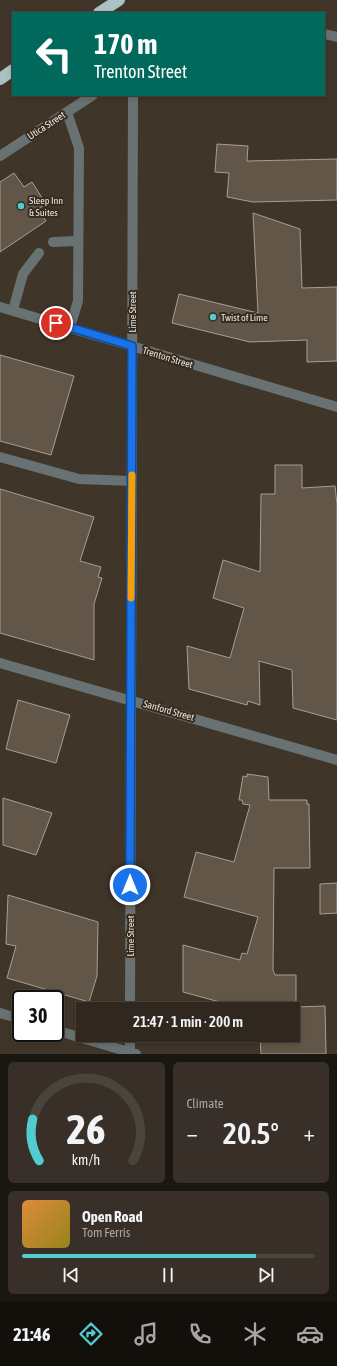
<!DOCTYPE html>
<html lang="en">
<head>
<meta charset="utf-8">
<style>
	body { margin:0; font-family:"Asap Condensed",sans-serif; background:#383028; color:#f1f3f6; height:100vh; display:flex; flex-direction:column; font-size:15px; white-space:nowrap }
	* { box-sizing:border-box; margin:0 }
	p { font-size:13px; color:#a8a6a4 }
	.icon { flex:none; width:22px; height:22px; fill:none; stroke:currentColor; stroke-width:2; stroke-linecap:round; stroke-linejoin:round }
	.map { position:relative; height:1054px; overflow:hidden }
	.drawer { display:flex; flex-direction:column; gap:8px; padding:8px; background:#1a1611; flex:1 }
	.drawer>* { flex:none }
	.guide { position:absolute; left:12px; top:12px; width:313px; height:84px; border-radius:0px; box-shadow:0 2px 6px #0003,0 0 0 1px #4b443d; background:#00695c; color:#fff; overflow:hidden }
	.speed { position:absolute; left:12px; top:990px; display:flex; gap:8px; font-size:20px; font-weight:700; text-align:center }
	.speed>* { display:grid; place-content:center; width:52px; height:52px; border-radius:50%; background:#30281f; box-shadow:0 2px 6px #0003,0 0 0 1px #4b443d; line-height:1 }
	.speed .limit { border:2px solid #111; border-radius:6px; background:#fff; color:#111 }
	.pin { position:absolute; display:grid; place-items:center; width:34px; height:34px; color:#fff; margin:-17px; border:2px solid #fff; border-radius:50%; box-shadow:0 1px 4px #0007 }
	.me { position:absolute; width:44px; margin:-22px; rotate:0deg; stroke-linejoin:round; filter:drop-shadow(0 0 3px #0008) }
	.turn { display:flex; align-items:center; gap:14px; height:84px; padding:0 16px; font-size:18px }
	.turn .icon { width:52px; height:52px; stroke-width:2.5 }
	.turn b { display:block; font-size:28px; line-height:34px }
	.big { font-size:30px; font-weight:600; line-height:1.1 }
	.drawer .tile { flex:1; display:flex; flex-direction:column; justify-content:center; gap:6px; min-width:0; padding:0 14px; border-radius:6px; background:#383028 }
	.drawer .dial { align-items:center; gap:0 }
	.dial svg { height:104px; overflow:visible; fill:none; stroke:#4b443d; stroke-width:7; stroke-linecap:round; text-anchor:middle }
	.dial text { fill:#f1f3f6; stroke:none }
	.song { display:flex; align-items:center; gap:12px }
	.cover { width:48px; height:48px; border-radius:6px; background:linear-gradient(135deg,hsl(30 70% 55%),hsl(50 70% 35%)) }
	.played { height:4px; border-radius:2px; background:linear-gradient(90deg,#52cdcf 80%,#4b443d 80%) }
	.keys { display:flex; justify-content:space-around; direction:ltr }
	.heat { display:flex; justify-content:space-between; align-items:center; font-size:22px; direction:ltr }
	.drawer .tiles { flex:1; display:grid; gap:8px; grid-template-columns:1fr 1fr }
	.tile:last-child { grid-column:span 2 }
	.trip { position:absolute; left:76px; top:1002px; width:224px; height:40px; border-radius:0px; background:#30281f; box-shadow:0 2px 6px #0003,0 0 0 1px #4b443d; font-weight:600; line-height:40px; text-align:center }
	.tabs { display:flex; height:64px; justify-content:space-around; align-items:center; background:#13100c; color:#a8a6a4 }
	.tabs .icon { width:28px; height:28px }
	.tabs .on { color:#52cdcf }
	.tabs b { font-size:18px; color:#f1f3f6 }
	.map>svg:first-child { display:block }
</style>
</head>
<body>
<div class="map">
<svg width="337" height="1054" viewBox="0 0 337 1054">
	<rect width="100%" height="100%" fill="#403529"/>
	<path fill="#625649" stroke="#aa9e90" d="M217 144 248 146 247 161 337 159V200L253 202 227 197 229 173 215 172Z
		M14 173 24 187 32 182 46 204 38 209 46 221 0 252V182Z
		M253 213 300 229 302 288 337 287V361L307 362V340L250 342 172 323 179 294 258 313Z
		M0 355 74 376 51 455 0 441Z
		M275 465H302V488L335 486 337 504V720L293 708 292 670 259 661 260 705 248 701 247 705 189 689 187 646 230 658 244 608 213 598 223 560 260 572 261 494H275Z
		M0 489 94 517 80 561 101 567 98 577 102 578 94 604V660L0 633Z
		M18 700 70 715 56 763 6 749Z
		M247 774 268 777 269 800H307V804H309L310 868H274L273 970 275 975H296V1007L325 1006 326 1054H261L260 1035H293V1009H230L231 1005 183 992V945L240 960 242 953 247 954 258 917 184 897 196 852 234 862 250 805 243 804 242 800H239L243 776 247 777Z
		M3 798 52 813 36 855 3 845Z
		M337 883V913L320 914V884Z
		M8 895 98 922 97 976 89 1002 7 978 16 946 6 944Z"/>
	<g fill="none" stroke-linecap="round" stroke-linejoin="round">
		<path stroke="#697272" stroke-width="10" d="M67 112 79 148 78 301 70 327
			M53 242 78 241
			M13 310 23 274 39 253
			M0 457 79 479 132 481"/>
		<path stroke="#697272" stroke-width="10" d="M324 34 337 37
			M0 156 93 95
			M0 307 337 407
			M0 663 337 760
			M130 1009 133 95
			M0 1013 21 1019
			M55 1030 136 1054
			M130 1054V1035"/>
		<path stroke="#abc2c2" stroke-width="12" d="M99 13 119 0
			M0 79 13 70"/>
	</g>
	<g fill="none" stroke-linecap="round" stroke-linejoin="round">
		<g stroke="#114b97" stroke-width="10">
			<path id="route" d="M56 323 132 346 130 885"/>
		</g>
		<use href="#route" stroke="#1a73e8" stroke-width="7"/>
		<path stroke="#f59e0b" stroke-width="7" d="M131 598 132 475"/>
	</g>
	<g fill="#52cdcf" stroke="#352b1f" stroke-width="1.5">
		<circle cx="21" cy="206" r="4"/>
		<circle cx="213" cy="317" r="4"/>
	</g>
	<g text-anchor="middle" stroke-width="4" stroke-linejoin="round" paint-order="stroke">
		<g font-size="10" fill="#ece5dd" stroke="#352b1f">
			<text transform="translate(46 125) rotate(-33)" y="4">Utica Street</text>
			<text transform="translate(132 312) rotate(-90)" y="4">Lime Street</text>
			<text transform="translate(168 357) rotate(17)" y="4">Trenton Street</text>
			<text transform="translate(169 710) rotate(16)" y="4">Sanford Street</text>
			<text transform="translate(130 936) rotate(-90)" y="4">Lime Street</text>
		</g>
		<g font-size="10" fill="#ece5dd" stroke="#352b1f" text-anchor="start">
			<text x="29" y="204">Sleep Inn<tspan x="29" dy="12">&amp; Suites</tspan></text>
			<text x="221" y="321">Twist of Lime</text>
		</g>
	</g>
</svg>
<div class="speed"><div class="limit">30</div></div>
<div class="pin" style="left:56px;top:323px;background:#d93025"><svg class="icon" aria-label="arrive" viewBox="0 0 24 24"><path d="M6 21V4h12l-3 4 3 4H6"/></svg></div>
<svg class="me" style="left:130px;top:885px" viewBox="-20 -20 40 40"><circle r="17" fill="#1a73e8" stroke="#fff" stroke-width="3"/><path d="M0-11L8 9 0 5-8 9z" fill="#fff"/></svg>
<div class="trip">21:47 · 1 min · 200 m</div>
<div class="guide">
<div class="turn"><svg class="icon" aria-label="left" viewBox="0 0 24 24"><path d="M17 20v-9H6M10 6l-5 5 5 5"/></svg><div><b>170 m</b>Trenton Street</div></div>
</div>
</div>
<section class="drawer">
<div class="tiles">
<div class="tile dial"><svg viewBox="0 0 100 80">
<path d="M14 69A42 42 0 1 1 86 69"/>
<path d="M14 69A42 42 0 0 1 9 37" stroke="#52cdcf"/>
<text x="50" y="56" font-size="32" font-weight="700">26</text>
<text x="50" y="72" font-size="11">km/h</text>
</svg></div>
<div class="tile"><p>Climate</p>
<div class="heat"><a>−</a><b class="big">20.5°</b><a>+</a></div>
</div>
<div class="tile">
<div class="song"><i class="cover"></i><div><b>Open Road</b><p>Tom Ferris</p></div></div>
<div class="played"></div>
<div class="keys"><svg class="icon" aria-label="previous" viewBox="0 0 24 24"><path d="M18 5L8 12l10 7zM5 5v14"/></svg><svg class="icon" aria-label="pause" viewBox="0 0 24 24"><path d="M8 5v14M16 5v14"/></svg><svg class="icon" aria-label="next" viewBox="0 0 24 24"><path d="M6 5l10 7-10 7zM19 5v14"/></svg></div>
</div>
</div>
</section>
<nav class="tabs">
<b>21:46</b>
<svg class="icon on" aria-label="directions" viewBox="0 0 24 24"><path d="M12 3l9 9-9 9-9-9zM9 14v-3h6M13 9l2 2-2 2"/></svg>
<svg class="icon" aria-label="music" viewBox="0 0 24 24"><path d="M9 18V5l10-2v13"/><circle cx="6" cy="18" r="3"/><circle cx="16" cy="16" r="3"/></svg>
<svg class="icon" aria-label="phone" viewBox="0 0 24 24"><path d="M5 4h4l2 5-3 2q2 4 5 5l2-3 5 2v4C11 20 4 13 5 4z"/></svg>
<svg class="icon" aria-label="climate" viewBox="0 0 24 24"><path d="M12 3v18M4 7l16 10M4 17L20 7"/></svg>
<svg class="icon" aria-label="car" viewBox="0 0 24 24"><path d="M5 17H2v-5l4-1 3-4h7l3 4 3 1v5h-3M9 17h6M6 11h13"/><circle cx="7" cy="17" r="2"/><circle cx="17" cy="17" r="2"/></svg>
</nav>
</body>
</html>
